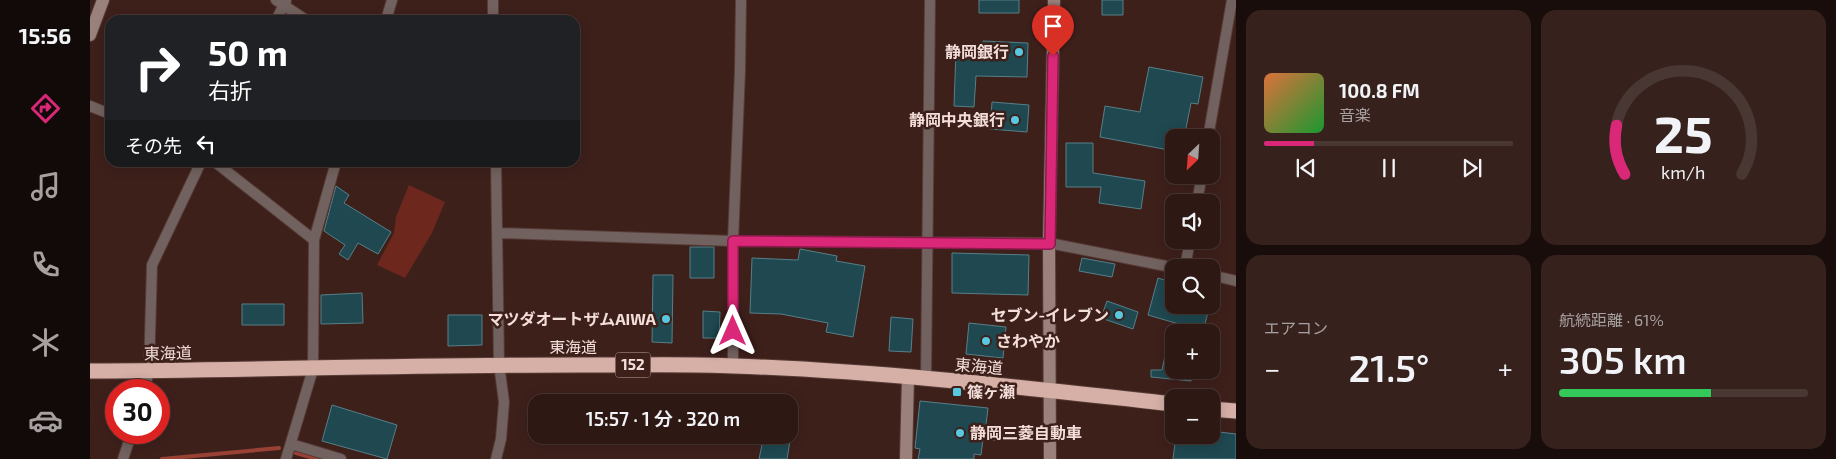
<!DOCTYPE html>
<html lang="ja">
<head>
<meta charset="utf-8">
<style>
	body { margin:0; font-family:"Exo 2","Noto Sans JP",sans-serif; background:#36211d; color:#f1f3f6; height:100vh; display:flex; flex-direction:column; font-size:19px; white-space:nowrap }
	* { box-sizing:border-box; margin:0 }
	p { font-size:16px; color:#a7a0a0 }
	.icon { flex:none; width:28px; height:28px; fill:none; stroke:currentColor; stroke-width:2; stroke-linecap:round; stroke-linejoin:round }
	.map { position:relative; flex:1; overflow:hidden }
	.drawer { display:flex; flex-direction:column; gap:10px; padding:10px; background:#190d0b; width:600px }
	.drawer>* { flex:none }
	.banner { position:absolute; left:15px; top:15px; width:475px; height:152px; border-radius:15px; box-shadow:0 2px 12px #0003,0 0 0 1px #493734; background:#202124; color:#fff; overflow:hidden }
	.needle { width:32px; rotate:205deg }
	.controls { position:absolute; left:1075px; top:129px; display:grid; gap:10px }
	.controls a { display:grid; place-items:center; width:55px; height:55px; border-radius:10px; background:#2e1814; box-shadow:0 2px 12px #0003,0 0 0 1px #493734; font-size:25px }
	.speed { position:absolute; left:15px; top:379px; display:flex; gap:10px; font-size:25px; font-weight:700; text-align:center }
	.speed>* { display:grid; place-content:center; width:65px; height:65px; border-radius:50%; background:#2e1814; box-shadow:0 2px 12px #0003,0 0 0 1px #493734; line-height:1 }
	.speed .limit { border:8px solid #d22; background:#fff; color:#111 }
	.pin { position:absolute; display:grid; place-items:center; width:42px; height:42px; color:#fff; margin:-51px -21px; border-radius:50% 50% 50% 0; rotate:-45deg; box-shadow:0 0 5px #0007 }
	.pin .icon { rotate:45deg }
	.me { position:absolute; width:55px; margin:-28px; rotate:0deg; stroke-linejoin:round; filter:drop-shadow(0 0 4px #0008) }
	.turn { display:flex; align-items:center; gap:18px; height:105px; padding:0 20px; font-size:22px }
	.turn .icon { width:65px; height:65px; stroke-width:2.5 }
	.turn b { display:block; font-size:35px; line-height:42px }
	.then { display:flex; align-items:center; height:48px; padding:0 20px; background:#0003; gap:10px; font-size:19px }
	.big { font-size:38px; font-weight:600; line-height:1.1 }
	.drawer .widget { flex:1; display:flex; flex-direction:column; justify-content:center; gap:8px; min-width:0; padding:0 18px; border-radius:15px; background:#36211d }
	.drawer .dial { align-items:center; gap:0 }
	.dial svg { height:130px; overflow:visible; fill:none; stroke:#493734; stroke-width:7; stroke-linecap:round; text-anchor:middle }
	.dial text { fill:#f1f3f6; stroke:none }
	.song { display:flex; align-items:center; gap:15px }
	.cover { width:60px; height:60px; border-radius:8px; background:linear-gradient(135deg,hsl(20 70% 55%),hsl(130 70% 35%)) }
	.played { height:5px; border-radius:2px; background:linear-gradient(90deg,#db2777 20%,#493734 20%) }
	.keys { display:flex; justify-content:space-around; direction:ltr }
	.heat { display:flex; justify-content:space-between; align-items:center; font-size:28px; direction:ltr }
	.charge { height:8px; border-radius:4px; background:linear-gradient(90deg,#34c759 61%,#493734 0) }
	.drawer .tiles { flex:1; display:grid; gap:10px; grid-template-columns:repeat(2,1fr) }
	.trip { position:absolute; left:438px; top:394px; width:270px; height:50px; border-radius:15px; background:#2e1814; box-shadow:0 2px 12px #0003,0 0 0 1px #493734; font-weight:600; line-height:50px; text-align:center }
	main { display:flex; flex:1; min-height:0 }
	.tab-bar { display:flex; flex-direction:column; width:90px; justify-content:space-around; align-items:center; background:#120a08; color:#a7a0a0 }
	.tab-bar .icon { width:35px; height:35px }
	.tab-bar .on { color:#db2777 }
	.tab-bar b { font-size:22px; color:#f1f3f6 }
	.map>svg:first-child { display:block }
</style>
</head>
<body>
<main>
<nav class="tab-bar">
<b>15:56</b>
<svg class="icon on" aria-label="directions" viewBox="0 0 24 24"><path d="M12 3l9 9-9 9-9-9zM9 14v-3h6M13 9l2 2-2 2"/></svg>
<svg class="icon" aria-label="music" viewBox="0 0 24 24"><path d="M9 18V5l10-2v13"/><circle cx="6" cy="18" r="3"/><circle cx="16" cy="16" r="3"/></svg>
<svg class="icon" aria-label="phone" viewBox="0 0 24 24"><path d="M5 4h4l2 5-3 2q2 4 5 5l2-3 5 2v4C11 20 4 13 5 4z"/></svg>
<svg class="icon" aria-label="climate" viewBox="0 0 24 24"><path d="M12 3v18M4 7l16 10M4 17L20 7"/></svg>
<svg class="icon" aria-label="car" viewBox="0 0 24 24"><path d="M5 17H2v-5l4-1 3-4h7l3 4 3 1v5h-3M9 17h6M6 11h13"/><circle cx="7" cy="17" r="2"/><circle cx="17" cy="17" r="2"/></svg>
</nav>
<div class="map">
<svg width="1146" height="459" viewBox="0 0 1146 459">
	<rect width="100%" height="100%" fill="#3e201b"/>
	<path fill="#6d271d" d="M319 185 355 202 342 233 315 278 287 265 304 233 306 217Z"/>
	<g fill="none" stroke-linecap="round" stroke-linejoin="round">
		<path stroke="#994134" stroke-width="4" d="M206 453 227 459
			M72 459 189 448"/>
	</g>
	<path fill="#1f4850" stroke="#567f88" d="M889 0H929V13H889Z
		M1012 0H1033V15H1012Z
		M893 41 938 43 937 77 886 76 884 107 864 106 866 51 893 52Z
		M1059 67 1113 77 1108 104 1101 103 1094 138H1084V151L1010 137 1015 106 1050 112Z
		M902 102 939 105 937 132 900 129Z
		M976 143H1003V173L1055 181 1051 209 1009 203 1011 187H976Z
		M246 186 259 195 254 203 301 232 288 254 268 243 258 260 249 254 255 245 234 231Z
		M600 247H624V278H600Z
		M710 249 747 256 746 261 775 266 763 337 736 332 738 323 691 314 660 313 662 258 708 260Z
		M862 253 939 255 938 295 862 293Z
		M992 258 1025 264 1022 277 989 271Z
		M563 275H583L582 343 562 342Z
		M1068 278 1084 283V305H1120L1113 331 1058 315Z
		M272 293 273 323 231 324V295Z
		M1017 301 1048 312 1043 329 1011 318Z
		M152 304H194V325H152Z
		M613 311 630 312 629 338H613Z
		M358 315H392V345L358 346Z
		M801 317 823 319 821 352 799 351Z
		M879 323 916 327 913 358 876 354Z
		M1079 337H1084V370H1104L1101 381 1061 377V370H1072Z
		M830 401 898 408 896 425 914 426 912 441 893 439 891 455 884 454V459H828L830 449 825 448Z
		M242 405 307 425 297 459 232 441Z
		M1121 431 1146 434V459H1083L1086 435H1121Z
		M674 435H701L697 459H669Z"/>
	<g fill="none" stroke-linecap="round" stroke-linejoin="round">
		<g stroke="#573b36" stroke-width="12">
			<path id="street" d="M186 0 216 20
				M403 0V20
				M186 20 196 1
				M296 20 302 0
				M0 106 20 114
				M1118 138 1142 0
				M125 162 224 240 223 369 196 459
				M406 162 409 364 414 402 411 439 406 459
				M1107 202 1112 175
				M408 233 643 241 959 243 1086 268
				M224 240 246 162
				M1095 268 1100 240
				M1121 275 1146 281
				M643 366V241L650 71 651 0
				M836 379 840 0
				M54 390 59 371 62 265 111 162
				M201 444 251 459
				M33 459 42 432"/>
		</g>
		<g stroke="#573b36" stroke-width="14">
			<path id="secondary" d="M0 35 13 0
				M816 459 818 377
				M960 459 959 243 964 0"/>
		</g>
		<g stroke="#573b36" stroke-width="17">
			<path id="highway" d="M0 371C173 370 345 364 518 365 560 365 602 364 644 366 791 371 938 388 1084 404
				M1121 409 1146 411"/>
		</g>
		<use href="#street" stroke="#72625f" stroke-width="10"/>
		<use href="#secondary" stroke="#9a817c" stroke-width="12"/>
		<use href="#highway" stroke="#d6afa7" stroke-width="15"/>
	</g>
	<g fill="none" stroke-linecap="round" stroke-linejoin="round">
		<g stroke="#8e194d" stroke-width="12">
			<path id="route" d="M643 331V241L960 244 963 56"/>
		</g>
		<use href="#route" stroke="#db2777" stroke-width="9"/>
	</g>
	<g fill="#56c9e1" stroke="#3e201b" stroke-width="2">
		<circle cx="929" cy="52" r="5"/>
		<circle cx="925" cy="120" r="5"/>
		<circle cx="1029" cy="315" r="5"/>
		<circle cx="576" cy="319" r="5"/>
		<circle cx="896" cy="341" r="5"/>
		<rect x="862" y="387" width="10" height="10" rx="2.5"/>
		<circle cx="870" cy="433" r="5"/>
	</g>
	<g text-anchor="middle" stroke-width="5" stroke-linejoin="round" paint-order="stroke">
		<rect fill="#3e201b" stroke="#bda5a1" stroke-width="1" x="525.5" y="352.5" width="35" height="25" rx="4"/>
		<g font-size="15" font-weight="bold" fill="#f3deda">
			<text x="543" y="370">152</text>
		</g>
		<g font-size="16" font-weight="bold" fill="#f3deda" stroke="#3e201b" text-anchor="end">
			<text x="919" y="58">静岡銀行</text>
			<text x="915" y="126">静岡中央銀行</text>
			<text x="1019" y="321">セブン-イレブン</text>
			<text x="566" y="325">マツダオートザムAIWA</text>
			<text x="906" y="347" text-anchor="start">さわやか</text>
			<text x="877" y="398" text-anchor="start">篠ヶ瀬</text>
			<text x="880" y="439" text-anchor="start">静岡三菱自動車</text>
		</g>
		<g font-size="16" fill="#f3deda" stroke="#3e201b">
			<text x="483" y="353">東海道</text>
			<text transform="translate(78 353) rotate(-1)" y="6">東海道</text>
			<text transform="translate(889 366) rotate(5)" y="6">東海道</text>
		</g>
	</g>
</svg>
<div class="controls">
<a><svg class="needle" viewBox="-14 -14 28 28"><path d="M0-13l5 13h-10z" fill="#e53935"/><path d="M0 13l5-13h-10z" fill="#a7a0a0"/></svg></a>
<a><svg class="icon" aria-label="sound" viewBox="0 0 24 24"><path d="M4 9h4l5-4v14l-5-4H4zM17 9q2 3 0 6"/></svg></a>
<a><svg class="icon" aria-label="search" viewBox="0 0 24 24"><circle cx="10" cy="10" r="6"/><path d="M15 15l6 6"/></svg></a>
<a>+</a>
<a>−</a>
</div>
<div class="speed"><div class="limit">30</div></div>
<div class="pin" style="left:963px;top:56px;background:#d93025"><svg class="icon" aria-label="arrive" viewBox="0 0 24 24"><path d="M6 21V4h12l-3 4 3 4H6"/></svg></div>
<svg class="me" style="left:643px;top:331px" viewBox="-20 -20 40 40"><path d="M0-17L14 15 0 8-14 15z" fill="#db2777" stroke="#fff" stroke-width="4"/></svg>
<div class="trip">15:57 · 1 分 · 320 m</div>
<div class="banner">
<div class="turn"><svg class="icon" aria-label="right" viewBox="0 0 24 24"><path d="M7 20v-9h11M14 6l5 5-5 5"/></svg><div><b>50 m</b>右折</div></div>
<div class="then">その先<svg class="icon" aria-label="left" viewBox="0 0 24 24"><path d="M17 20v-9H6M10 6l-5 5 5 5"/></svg></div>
</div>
</div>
<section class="drawer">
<div class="tiles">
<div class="widget">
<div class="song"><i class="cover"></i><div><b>100.8 FM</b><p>音楽</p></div></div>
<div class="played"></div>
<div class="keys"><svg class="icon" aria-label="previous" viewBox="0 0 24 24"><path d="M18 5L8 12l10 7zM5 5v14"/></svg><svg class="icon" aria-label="pause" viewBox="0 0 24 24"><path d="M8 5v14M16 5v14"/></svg><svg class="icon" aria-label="next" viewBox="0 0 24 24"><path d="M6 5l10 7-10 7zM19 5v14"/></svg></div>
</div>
<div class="widget dial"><svg viewBox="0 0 100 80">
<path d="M14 69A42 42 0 1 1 86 69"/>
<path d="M14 69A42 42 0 0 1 9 39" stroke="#db2777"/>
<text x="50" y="56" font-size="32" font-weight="700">25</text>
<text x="50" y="72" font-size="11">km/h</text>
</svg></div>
<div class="widget"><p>エアコン</p>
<div class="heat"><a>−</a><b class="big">21.5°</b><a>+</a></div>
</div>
<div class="widget"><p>航続距離 · 61%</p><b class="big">305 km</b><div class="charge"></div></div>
</div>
</section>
</main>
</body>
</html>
